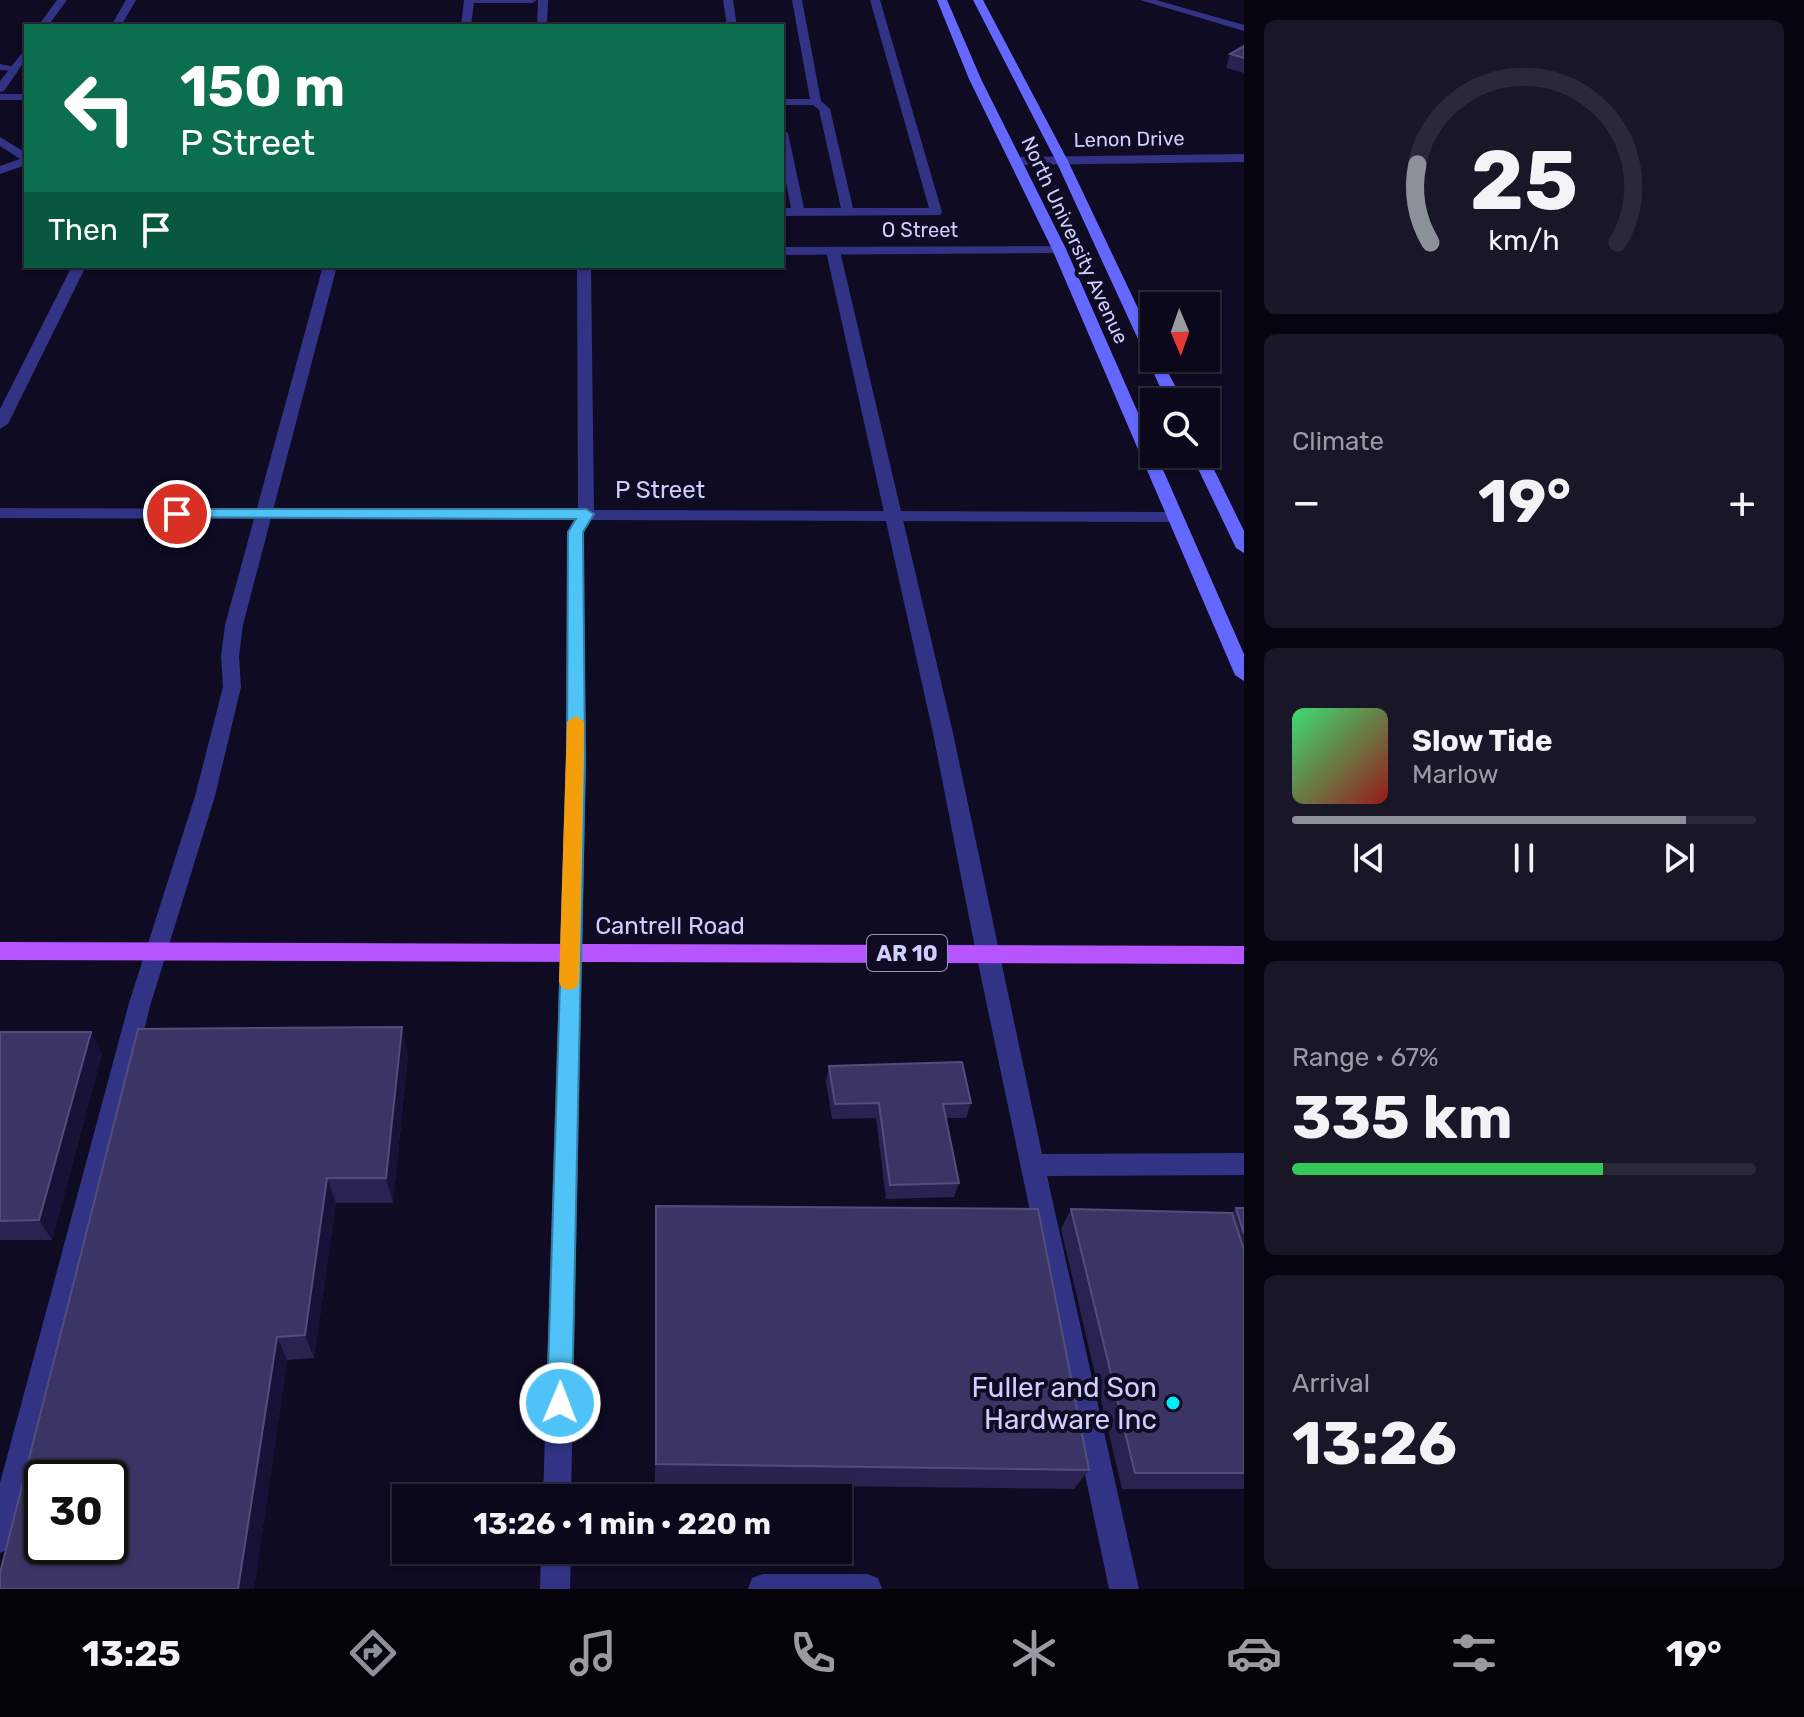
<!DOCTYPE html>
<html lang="en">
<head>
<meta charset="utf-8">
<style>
	body { margin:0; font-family:Rubik,sans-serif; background:#181627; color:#f1f3f6; height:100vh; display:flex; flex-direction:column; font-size:30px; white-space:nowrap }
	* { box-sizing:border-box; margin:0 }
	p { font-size:26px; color:#999aa2 }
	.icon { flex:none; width:44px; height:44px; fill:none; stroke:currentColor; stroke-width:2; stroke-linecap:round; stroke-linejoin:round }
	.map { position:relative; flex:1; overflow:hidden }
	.drawer { display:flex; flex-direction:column; gap:20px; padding:20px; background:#06040e; width:560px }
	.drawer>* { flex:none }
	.guide { position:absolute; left:24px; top:24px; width:760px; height:244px; border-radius:0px; box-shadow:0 2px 6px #0004,0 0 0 2px #2a2939; background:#0b6e4f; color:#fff; overflow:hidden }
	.needle { width:52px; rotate:178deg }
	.buttons { position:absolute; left:1140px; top:292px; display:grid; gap:16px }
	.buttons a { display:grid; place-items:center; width:80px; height:80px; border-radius:0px; background:#0a081a; box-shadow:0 2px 6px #0004,0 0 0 2px #2a2939; font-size:40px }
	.speed { position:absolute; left:24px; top:1460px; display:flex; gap:16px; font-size:40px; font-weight:700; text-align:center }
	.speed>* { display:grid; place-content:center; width:104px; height:104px; border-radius:50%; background:#0a081a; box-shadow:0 2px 6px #0004,0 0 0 2px #2a2939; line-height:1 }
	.speed .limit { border:4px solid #111; border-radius:12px; background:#fff; color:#111 }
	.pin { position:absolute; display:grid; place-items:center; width:68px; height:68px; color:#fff; margin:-34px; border:4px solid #fff; border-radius:50%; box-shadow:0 2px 8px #0007 }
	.me { position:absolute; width:88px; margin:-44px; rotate:1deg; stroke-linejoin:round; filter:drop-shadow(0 0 6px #0008) }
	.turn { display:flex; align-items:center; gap:28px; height:168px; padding:0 24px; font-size:36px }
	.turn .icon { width:104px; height:104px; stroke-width:2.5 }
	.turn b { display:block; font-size:56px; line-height:68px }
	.then { display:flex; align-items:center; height:76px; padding:0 24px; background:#0003; gap:16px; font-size:30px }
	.big { font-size:60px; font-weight:700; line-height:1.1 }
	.drawer .widget { flex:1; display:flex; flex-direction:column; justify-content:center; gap:12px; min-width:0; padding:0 28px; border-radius:12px; background:#181627 }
	.drawer .dial { align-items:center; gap:0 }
	.dial svg { height:208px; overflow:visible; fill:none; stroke:#2a2939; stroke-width:7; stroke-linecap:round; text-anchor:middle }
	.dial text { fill:#f1f3f6; stroke:none }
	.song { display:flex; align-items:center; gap:24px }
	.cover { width:96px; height:96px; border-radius:12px; background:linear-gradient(135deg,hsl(140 70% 55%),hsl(0 70% 35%)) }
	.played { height:8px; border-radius:4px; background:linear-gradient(90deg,#8c9099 85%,#2a2939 85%) }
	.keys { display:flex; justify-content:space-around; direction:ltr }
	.heat { display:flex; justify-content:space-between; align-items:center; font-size:44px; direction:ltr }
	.charge { height:12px; border-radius:6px; background:linear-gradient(90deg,#34c759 67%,#2a2939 0) }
	.trip { position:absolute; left:392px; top:1484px; width:460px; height:80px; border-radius:0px; background:#0a081a; box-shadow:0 2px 6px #0004,0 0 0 2px #2a2939; font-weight:700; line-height:80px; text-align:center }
	.menu { display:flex; height:128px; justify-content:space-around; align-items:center; background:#04030a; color:#999aa2 }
	.menu .icon { width:56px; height:56px }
	.menu .active { color:#8c9099 }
	.menu b { font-size:36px; color:#f1f3f6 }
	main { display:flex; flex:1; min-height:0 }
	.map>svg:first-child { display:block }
</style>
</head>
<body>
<main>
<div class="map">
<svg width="1244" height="1589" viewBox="0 0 1244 1589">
	<rect width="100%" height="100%" fill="#0e0b22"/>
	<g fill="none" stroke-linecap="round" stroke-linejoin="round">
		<path fill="#323385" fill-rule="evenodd" d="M126 0H136L121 26H111Z
			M464 0H537L532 3H474L471 26H461Z
			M538 0H548L547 26H537Z
			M723 0H733L737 26H727Z
			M792 0H802L821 101 830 109 853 208H929L870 0H880L942 212 940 215 782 216V208H791L782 163V129L788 133 804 208H841L819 110 813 105H782V99H810Z
			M0 64 20 68 15 71 0 70Z
			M0 94H26V100H0Z
			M833 247 840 251 953 733 1042 1154 1244 1153V1175L1047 1176 1139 1589H1109L976 953 933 733 826 251Z
			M323 266H337L243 625 239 656 241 687 215 796 151 1003 15 1538 10 1548 0 1553V1483L129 1003 195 796 223 687 221 656 225 625Z
			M763 1574H867L878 1578 882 1589H748L752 1578Z"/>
		<path fill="#323385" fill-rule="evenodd" d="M57 0H67L48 26H38Z
			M1140 0H1156L1244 25V31Z
			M26 48V59L4 91 0 92V81Z
			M0 137 26 153V165L0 174V166L20 159 0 146Z
			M1244 154V162L1015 165 1009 161 1015 157Z
			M1064 246 1066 249 1059 253 782 255V247Z
			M72 266H86L8 424 0 429V409Z
			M577 266H591L594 510 1176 512 1184 517 1176 522 591 520 583 532 586 759 571 1498H543L566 759 567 532 574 520 0 518V508L578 510Z
			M541 1550H571L570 1589H540Z"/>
		<path fill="#6468ff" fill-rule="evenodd" d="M937 0H947L981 79 1066 249 1244 654V681L1235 675 1052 249 969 79Z
			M973 0H983L1068 161 1154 342V358H1161L1183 402H1167L1056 161Z
			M1206 453 1244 531V553L1236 548 1191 454Z"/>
		<path fill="#b654ff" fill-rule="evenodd" d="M0 942 1244 946V964L0 960Z"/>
	</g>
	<path fill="#2a2352" d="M1244 46V73L1226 68 1230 54Z
		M138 1029 408 1054 393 1203H336L314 1358 287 1360 254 1589Z
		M0 1032H91L102 1053 52 1240H0Z
		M829 1066 971 1103 966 1118H946L959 1183 954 1197 886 1199 876 1118 832 1119 826 1081Z
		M656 1206 1089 1470 1074 1489 655 1484Z
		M1236 1208H1244V1489H1122L1061 1229 1071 1209 1232 1213Z"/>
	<path fill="#171237" d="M402 1027 408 1054 393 1203 386 1178Z
		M91 1032 102 1053 52 1240 39 1220Z
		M327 1178 336 1203 314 1358 305 1335Z
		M277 1337 287 1360 254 1589H238Z"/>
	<path fill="#3b3565" stroke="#534d7d" stroke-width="2" fill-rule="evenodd" d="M1244 46V58L1230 54Z
		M402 1027 386 1178H327L305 1335 277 1337 238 1589H0V1573L138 1029ZM42 1478H110V1546H42Z
		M0 1032H91L39 1220 0 1221Z
		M962 1062 971 1103 943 1104 959 1183 890 1185 879 1103 835 1104 829 1066Z
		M656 1206 1038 1209 1089 1470 656 1464Z
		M1236 1208H1244V1234Z
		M1071 1209 1232 1213 1244 1250V1473H1135Z"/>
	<path fill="#4fc3f7" stroke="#337fa1" stroke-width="2" d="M177 509H586L594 514 583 532 585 759 572 1403 568 1412 560 1416 551 1412 547 1403 567 759 568 532 576 519 172 517 170 514Z"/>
	<path fill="#f59e0b" d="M576 716 584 722 579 982 576 988 569 990 562 988 559 982 567 722Z"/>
	<circle fill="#00ebf8" stroke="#0e0b22" stroke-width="3" cx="1173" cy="1403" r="8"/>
	<g text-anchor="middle" stroke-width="8" stroke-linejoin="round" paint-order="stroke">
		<g font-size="20" fill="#d0cdff" stroke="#0e0b22">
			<text transform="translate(1129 139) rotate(-1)" y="7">Lenon Drive</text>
			<text x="920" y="237">O Street</text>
			<text transform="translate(1075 240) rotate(65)" y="7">North University Avenue</text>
		</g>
		<rect fill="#0e0b22" stroke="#9693bd" stroke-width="2" x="867" y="935" width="80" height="36" rx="6"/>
		<g font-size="22" font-weight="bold" fill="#d0cdff">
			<text x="907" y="961">AR 10</text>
		</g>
		<g font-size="24" fill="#d0cdff" stroke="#0e0b22">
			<text x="660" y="498">P Street</text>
			<text x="670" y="934">Cantrell Road</text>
		</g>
		<g font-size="28" fill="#d0cdff" stroke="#0e0b22" text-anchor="end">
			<text x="1157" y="1397">Fuller and Son<tspan x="1157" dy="32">Hardware Inc</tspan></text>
		</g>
	</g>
</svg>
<div class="buttons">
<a><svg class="needle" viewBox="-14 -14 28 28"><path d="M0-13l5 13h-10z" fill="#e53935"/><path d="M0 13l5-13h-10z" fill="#999aa2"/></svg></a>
<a><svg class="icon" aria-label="search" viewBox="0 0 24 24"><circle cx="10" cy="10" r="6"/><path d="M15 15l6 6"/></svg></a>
</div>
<div class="speed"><div class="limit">30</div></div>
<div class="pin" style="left:177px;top:514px;background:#d93025"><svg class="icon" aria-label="arrive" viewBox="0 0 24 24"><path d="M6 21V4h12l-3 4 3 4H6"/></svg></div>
<svg class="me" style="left:560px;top:1403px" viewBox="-20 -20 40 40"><circle r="17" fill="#4fc3f7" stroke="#fff" stroke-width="3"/><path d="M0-11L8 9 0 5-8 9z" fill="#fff"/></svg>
<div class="trip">13:26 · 1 min · 220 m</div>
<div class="guide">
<div class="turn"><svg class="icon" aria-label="left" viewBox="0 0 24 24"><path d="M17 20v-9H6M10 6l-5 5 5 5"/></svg><div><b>150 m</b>P Street</div></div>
<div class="then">Then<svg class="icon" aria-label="arrive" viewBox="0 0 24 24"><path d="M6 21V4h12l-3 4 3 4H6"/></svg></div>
</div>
</div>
<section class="drawer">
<div class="widget dial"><svg viewBox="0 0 100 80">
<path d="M14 69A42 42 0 1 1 86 69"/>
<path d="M14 69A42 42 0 0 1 9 39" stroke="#8c9099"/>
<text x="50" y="56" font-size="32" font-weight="700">25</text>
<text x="50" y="72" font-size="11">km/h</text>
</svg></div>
<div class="widget"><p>Climate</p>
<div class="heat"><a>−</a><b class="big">19°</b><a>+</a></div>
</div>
<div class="widget">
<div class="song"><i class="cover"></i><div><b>Slow Tide</b><p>Marlow</p></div></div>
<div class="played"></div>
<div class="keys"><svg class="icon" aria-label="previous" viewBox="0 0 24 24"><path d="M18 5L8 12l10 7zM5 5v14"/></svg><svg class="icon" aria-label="pause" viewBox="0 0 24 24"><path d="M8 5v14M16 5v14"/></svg><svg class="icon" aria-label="next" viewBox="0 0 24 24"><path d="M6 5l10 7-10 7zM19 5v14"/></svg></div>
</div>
<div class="widget"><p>Range · 67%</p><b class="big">335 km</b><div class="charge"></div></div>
<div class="widget"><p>Arrival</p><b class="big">13:26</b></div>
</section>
</main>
<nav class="menu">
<b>13:25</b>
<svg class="icon active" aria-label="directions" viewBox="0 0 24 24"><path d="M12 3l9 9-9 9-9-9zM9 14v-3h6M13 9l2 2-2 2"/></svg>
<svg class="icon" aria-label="music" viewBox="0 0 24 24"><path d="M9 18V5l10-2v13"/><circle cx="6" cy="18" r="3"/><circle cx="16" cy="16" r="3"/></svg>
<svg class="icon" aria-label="phone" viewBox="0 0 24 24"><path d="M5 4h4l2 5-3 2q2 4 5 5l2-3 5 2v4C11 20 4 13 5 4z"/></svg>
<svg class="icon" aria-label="climate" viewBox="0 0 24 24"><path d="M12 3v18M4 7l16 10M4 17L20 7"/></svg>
<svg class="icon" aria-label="car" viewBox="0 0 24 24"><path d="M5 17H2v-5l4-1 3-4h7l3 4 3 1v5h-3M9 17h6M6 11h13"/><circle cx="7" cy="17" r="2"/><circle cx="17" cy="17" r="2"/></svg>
<svg class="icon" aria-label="filters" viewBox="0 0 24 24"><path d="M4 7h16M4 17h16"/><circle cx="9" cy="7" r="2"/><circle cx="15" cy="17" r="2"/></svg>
<b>19°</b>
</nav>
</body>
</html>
